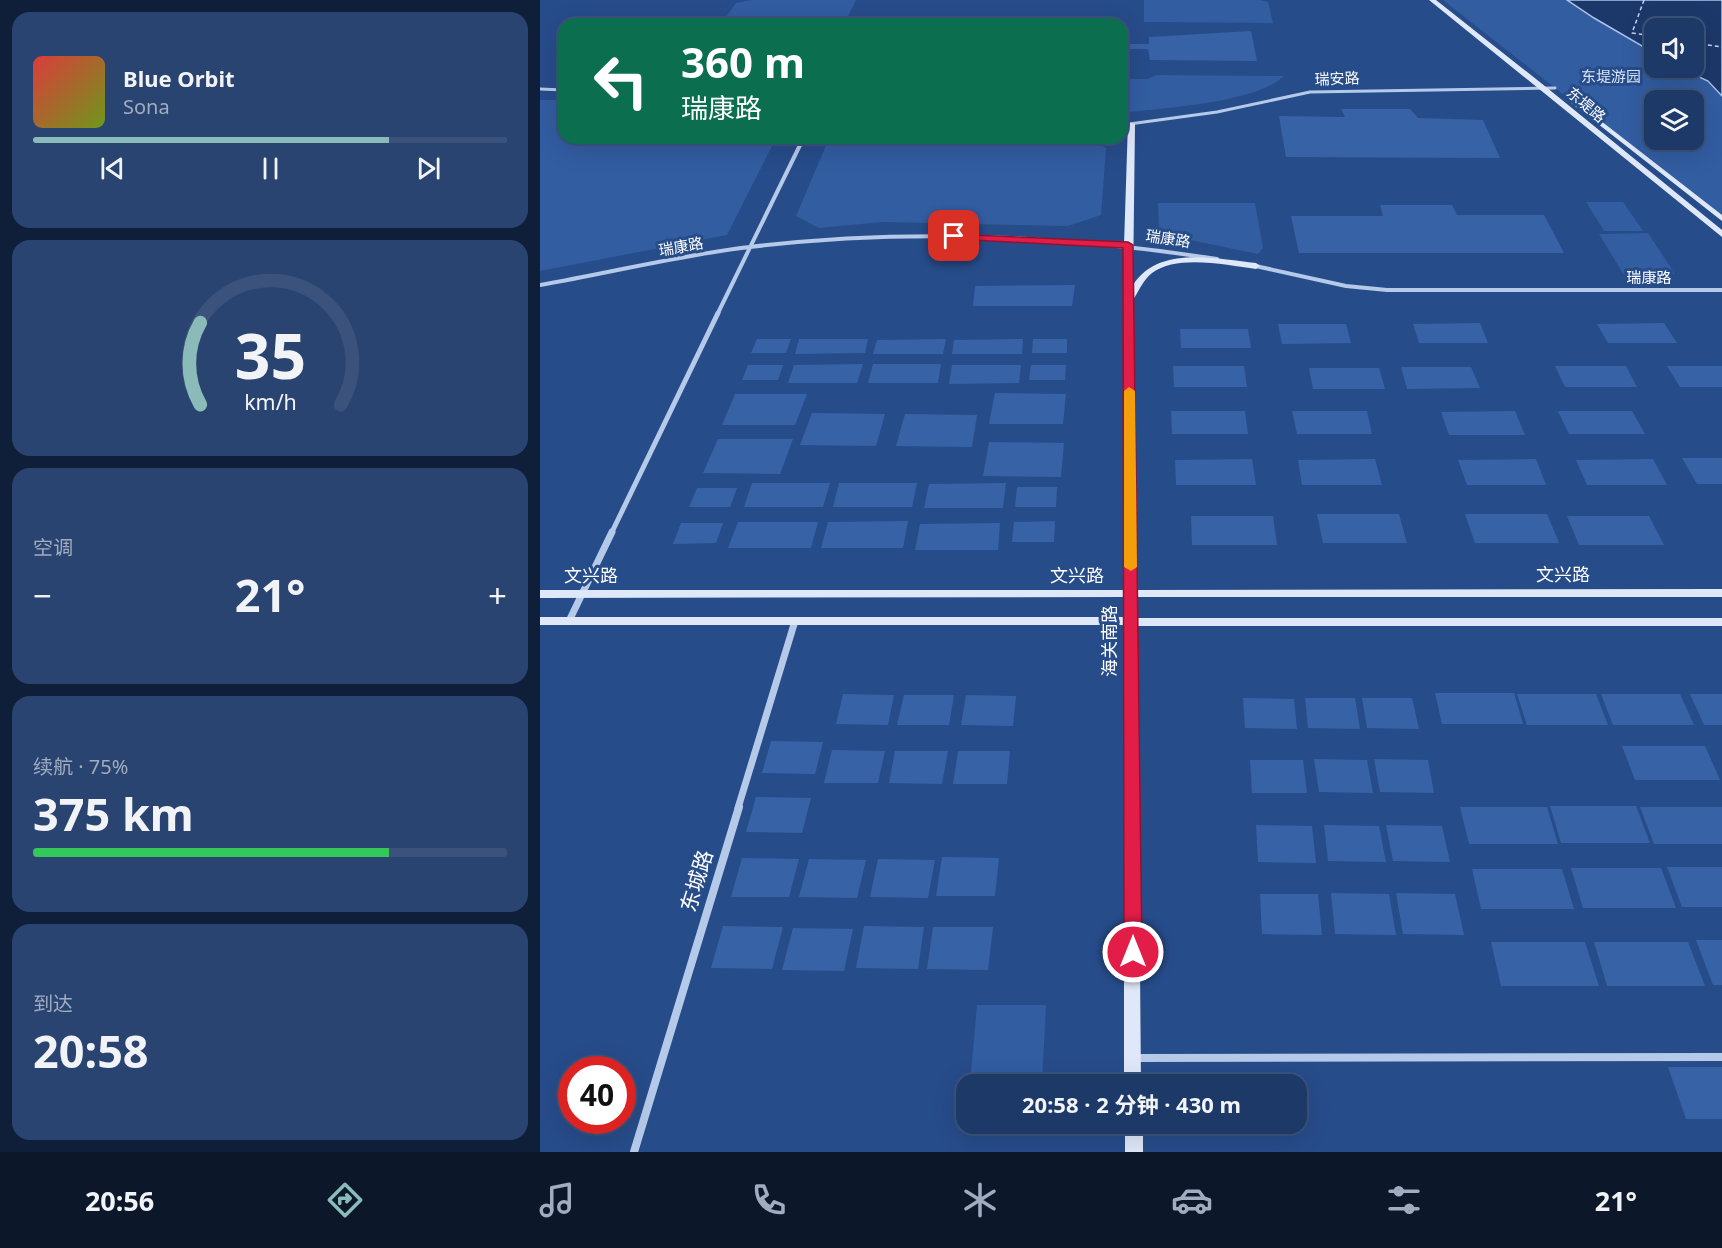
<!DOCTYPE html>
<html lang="zh">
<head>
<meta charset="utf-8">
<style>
	body { margin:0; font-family:"Noto Sans","Noto Sans SC",sans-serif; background:#2a4471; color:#f1f3f6; height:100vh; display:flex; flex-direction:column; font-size:22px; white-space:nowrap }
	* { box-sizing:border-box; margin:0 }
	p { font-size:20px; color:#a0acc0 }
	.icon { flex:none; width:33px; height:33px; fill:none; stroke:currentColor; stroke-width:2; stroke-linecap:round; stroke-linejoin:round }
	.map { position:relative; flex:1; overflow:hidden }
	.panel { display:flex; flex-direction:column; gap:12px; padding:12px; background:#101f39; width:540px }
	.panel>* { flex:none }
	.top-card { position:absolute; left:18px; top:18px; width:570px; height:126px; border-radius:18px; box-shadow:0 6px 24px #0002,0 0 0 2px #3b537c; background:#0b6e4f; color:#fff; overflow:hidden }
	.controls { position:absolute; left:1104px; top:18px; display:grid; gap:12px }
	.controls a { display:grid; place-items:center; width:60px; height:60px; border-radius:12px; background:#1d3968; box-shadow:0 6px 24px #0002,0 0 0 2px #3b537c; font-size:30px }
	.speed { position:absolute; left:18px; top:1056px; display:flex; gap:12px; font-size:30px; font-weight:700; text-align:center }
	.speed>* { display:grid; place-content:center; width:78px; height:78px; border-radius:50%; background:#1d3968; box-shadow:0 6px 24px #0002,0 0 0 2px #3b537c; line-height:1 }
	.speed .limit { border:9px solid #d22; background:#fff; color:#111 }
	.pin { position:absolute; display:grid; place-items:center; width:51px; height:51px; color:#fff; margin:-26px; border-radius:12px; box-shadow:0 3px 9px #0006 }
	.me { position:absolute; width:66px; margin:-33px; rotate:0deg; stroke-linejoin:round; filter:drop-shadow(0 0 4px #0008) }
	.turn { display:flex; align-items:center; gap:21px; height:126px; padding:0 24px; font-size:27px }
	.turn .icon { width:78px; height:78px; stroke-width:2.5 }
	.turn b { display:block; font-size:42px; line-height:51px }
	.big { font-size:45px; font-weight:700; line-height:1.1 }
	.panel .widget { flex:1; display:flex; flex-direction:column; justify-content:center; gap:9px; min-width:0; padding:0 21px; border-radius:18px; background:#2a4471 }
	.panel .dial { align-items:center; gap:0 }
	.dial svg { height:156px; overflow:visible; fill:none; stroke:#3b537c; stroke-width:7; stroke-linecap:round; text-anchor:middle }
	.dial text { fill:#f1f3f6; stroke:none }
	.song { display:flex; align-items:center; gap:18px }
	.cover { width:72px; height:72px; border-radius:9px; background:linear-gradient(135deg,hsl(0 70% 55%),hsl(80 70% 35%)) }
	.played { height:6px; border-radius:3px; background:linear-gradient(90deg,#8bbbb9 75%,#3b537c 75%) }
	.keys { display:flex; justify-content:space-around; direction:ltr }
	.heat { display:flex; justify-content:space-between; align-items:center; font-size:33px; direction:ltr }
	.charge { height:9px; border-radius:4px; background:linear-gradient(90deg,#34c759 75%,#3b537c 0) }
	.trip { position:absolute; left:416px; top:1074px; width:351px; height:60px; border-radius:18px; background:#1d3968; box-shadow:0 6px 24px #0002,0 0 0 2px #3b537c; font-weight:700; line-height:60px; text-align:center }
	.dock { display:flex; height:96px; justify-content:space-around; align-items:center; background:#0c172a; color:#a0acc0 }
	.dock .icon { width:42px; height:42px }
	.dock .current { color:#8bbbb9 }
	.dock b { font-size:27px; color:#f1f3f6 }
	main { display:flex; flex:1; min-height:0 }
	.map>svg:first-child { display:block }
</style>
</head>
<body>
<main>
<section class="panel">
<div class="widget">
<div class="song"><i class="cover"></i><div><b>Blue Orbit</b><p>Sona</p></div></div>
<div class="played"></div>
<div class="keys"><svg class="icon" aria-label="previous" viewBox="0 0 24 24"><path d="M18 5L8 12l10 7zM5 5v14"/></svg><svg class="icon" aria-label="pause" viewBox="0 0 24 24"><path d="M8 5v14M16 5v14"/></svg><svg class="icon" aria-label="next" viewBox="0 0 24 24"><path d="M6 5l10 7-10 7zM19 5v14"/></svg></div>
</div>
<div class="widget dial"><svg viewBox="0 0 100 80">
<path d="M14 69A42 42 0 1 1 86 69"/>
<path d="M14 69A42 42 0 0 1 14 27" stroke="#8bbbb9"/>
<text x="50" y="56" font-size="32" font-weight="700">35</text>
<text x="50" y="72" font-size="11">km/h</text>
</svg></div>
<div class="widget"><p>空调</p>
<div class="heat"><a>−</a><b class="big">21°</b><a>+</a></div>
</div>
<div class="widget"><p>续航 · 75%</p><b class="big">375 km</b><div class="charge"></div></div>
<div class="widget"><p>到达</p><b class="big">20:58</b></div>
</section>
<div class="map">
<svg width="1182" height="1152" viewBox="0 0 1182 1152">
	<rect width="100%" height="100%" fill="#274c8a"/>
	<path fill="#325da1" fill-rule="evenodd" d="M211 0H316L304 24H181L196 3Z
		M604 0H720L728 2 733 23 604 22Z
		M903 0H1027L1054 18 1114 53V68H1140L1168 81 1182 96V219ZM1114 100H1154V140H1114Z
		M617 75 744 76C717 103 622 108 582 113V79H607Z
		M0 100H24V138H236L187 235 0 271Z
		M297 138H549L566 148 561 215 528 226 342 222 279 228 256 216 288 141Z
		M1046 202H1083L1103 231H1064Z
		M618 203H715L723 248 718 254 626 235 619 230Z
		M1108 233 1135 274 1084 275 1059 234Z
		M437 1005H506L502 1084H430Z"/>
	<path fill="#1c386a" stroke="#a9c3ea" stroke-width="1.5" d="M1027 0H1182V96L1168 81 1140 68H1154V28H1114V53L1054 18Z"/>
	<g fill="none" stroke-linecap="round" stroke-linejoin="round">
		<path stroke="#c0d3f0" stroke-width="1.5" stroke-dasharray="4 3" stroke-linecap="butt" d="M1104 0 1092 33 1114 36
			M1154 43 1182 47"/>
	</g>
	<path fill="#3862a6" d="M711 31 717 61 610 60 608 49H582V44H609V37Z
		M801 109H870L878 118 943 120 960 158 746 157 739 116 805 117Z
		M840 205H912L917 215H1004L1024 253H759L751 216H843Z
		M535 285 532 306H433L435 286Z
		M940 323 948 343H879L873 324Z
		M1124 323 1137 343H1068L1057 324Z
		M738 324H806L811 343 742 344Z
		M640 329H708L711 348H641Z
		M217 339H251L246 353H211Z
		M259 339H328L325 353 255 354Z
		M406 339 403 354H333L337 340Z
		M483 339 482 354H412L414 340Z
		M493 339H527V353H492Z
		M323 364 317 383H248L254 365Z
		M333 364H401L398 383H328Z
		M208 365H243L238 380H202Z
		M412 365H481L479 383 409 384Z
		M491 365H526L525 380H489Z
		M633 366H704L707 387H634Z
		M1015 366H1086L1097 387H1025Z
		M1127 366H1182V387H1140Z
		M861 367H931L940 388 867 389Z
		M769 368H839L845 389H773Z
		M455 393 526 394 523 424H449Z
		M195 394H267L255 425H182Z
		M631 411H705L708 434H632Z
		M752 411H827L832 434H757Z
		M975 411 985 435H909L901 412Z
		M1018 411H1092L1105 434H1029Z
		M272 413 345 414 336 446 260 445Z
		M365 414 437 415 432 447 356 446Z
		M178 439H253L240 474 163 473Z
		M449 442 524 443 521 477 443 476Z
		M1142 458H1182V484H1157Z
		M712 459 716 485H636L635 460Z
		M835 459 842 485H762L758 460Z
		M996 459 1006 485H927L918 460Z
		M1113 459 1127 485H1047L1036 460Z
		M212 483H290L283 507H204Z
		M299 483H377L372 507H293Z
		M466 483 463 508H384L389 484Z
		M477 487H517L516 507H475Z
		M157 488H197L190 507H149Z
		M777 514H859L867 543H783Z
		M925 514H1007L1019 543H935Z
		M651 516H733L737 545H652Z
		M1027 516H1109L1124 545H1039Z
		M368 521 363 548H281L288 522Z
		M515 521 514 542H472L474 522Z
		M198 522H278L271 548H188Z
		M141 523H183L176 543 133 544Z
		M460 523 458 550H375L380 524Z
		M895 693H974L983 724H902Z
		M303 694 354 695 348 725 296 724Z
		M977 694H1056L1068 725H987Z
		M1061 694H1140L1154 725H1073Z
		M1150 694H1182V725H1164Z
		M364 695H414L409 725H357Z
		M426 695 476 696 473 726 421 725Z
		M703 698 754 699 757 729 705 728Z
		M765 698H815L820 729 768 728Z
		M822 698H872L879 729 827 728Z
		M231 741 283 742 275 774 222 773Z
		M1082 746H1165L1180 780H1095Z
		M292 750 345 751 338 783H284Z
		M355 751H408L402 784 349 783Z
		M418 751H470L467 784H413Z
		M774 759 827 760 833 793 779 792Z
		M834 759 888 760 894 793 840 792Z
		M710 760H763L767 793H712Z
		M216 797 271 798 262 833 206 832Z
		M1010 806H1096L1110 843H1021Z
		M920 807H1007L1018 844H929Z
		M1100 807H1182V844H1114Z
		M716 825 772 826 776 863 718 862Z
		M784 825 839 826 846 862 788 861Z
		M846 825 902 826 910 862 853 861Z
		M402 857 459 858 455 896H396Z
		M202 858 259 859 249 897H191Z
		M269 859 326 860 317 898 259 897Z
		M338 859 395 860 388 898 330 897Z
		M1127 867H1182V907H1142Z
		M1031 868H1121L1136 908H1043Z
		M932 869H1022L1034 909H941Z
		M791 893 849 894 856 935 795 934Z
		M856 893 915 894 924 935 863 934Z
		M720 894H778L782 935 722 934Z
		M183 926 243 927 232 969 171 968Z
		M324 926 384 927 378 969 316 968Z
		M393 927H453L448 970 387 969Z
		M253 928 313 929 304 971 242 970Z
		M1156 940H1182V985H1173Z
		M951 942H1045L1059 986H961Z
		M1054 942H1148L1165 986H1067Z
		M1128 1067H1182V1119H1146Z"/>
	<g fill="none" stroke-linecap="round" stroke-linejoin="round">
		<path stroke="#b5c9e9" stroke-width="3" d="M0 89 24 90
			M582 125 677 112 770 92 1015 88
			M262 140 263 138"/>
		<path stroke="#b5c9e9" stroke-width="4" d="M711 265 806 286 847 290H1182
			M0 285C70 273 140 255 210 247 366 228 522 235 677 259
			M177 315 263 139"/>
		<path stroke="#b5c9e9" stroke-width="5" d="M71 534 178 313"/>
		<path stroke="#b5c9e9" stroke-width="7" d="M29 621 72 532
			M198 808 255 621"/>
		<path stroke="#b5c9e9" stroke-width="8" d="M595 1058 1182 1057
			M94 1152 199 807"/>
		<path fill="#dfe8f8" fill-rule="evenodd" d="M889 0H896L1006 87 1182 230V237Z
			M1030 100H1034L1182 215V221L1030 102Z
			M588 122 595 124 593 285C619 245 675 259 716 263L720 266 716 269C687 265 637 254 612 273 603 280 599 291 593 300L596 590 1182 589V597H596V618H1182V626H597L601 1084H584V625H0V617H584V597L0 598V590H584V245Z
			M585 1124H603V1152H585Z"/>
	</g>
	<path fill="#e11d48" stroke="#92132f" stroke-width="1.5" d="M410 234 588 242 593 245 602 952 599 957 593 959 587 957 584 952 583 248 414 239 410 238Z"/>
	<path fill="#f59e0b" d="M589 387 595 391 597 567 591 571 584 567V391Z"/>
	<g text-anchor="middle" stroke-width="6" stroke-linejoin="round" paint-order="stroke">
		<g font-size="15" fill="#d9e5f7" stroke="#274c8a">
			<text x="1071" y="82">东堤游园</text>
		</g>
		<g font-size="15" fill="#fff" stroke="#274c8a">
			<text transform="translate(797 79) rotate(-2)" y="5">瑞安路</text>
			<text transform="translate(1046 105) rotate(40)" y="5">东堤路</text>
			<text transform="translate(628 239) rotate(9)" y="5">瑞康路</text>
			<text transform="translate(141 247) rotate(-10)" y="5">瑞康路</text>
			<text x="1109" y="283">瑞康路</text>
		</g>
		<g font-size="18" fill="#fff" stroke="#274c8a">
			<text x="1023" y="581">文兴路</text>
			<text x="51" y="582">文兴路</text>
			<text x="537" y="582">文兴路</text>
			<text transform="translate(570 641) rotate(-90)" y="6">海关南路</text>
		</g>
		<g font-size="21" fill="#fff" stroke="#274c8a">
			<text transform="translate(157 881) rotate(-73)" y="7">东城路</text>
		</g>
	</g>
</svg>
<div class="controls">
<a><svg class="icon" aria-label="sound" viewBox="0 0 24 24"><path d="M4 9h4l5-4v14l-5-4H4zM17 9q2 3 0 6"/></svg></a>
<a><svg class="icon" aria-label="layers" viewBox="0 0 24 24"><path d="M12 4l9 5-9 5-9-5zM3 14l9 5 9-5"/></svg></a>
</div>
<div class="speed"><div class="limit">40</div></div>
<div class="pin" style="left:414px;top:236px;background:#d93025"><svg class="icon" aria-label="arrive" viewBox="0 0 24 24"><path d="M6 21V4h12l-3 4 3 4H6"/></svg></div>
<svg class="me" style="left:593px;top:952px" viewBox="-20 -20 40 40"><circle r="17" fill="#e11d48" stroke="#fff" stroke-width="3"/><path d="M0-11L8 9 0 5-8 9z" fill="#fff"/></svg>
<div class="trip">20:58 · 2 分钟 · 430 m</div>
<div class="top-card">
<div class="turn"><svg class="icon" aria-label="left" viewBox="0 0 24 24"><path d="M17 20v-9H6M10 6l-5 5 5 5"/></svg><div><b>360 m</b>瑞康路</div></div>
</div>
</div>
</main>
<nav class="dock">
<b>20:56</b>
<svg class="icon current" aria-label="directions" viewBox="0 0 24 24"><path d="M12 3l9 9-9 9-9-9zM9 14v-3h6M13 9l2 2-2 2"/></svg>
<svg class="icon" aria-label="music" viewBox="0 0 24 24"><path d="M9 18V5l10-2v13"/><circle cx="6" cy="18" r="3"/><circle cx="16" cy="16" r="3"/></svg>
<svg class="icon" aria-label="phone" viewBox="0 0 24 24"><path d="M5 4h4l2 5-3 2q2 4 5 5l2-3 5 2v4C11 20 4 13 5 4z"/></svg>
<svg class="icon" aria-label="climate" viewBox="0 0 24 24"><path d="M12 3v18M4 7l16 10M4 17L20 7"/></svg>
<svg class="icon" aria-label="car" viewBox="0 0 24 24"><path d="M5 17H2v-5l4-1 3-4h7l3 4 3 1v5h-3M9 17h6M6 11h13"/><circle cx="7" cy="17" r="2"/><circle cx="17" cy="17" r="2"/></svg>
<svg class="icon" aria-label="filters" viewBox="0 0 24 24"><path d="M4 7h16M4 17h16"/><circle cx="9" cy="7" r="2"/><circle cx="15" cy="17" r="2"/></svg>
<b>21°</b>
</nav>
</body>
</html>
